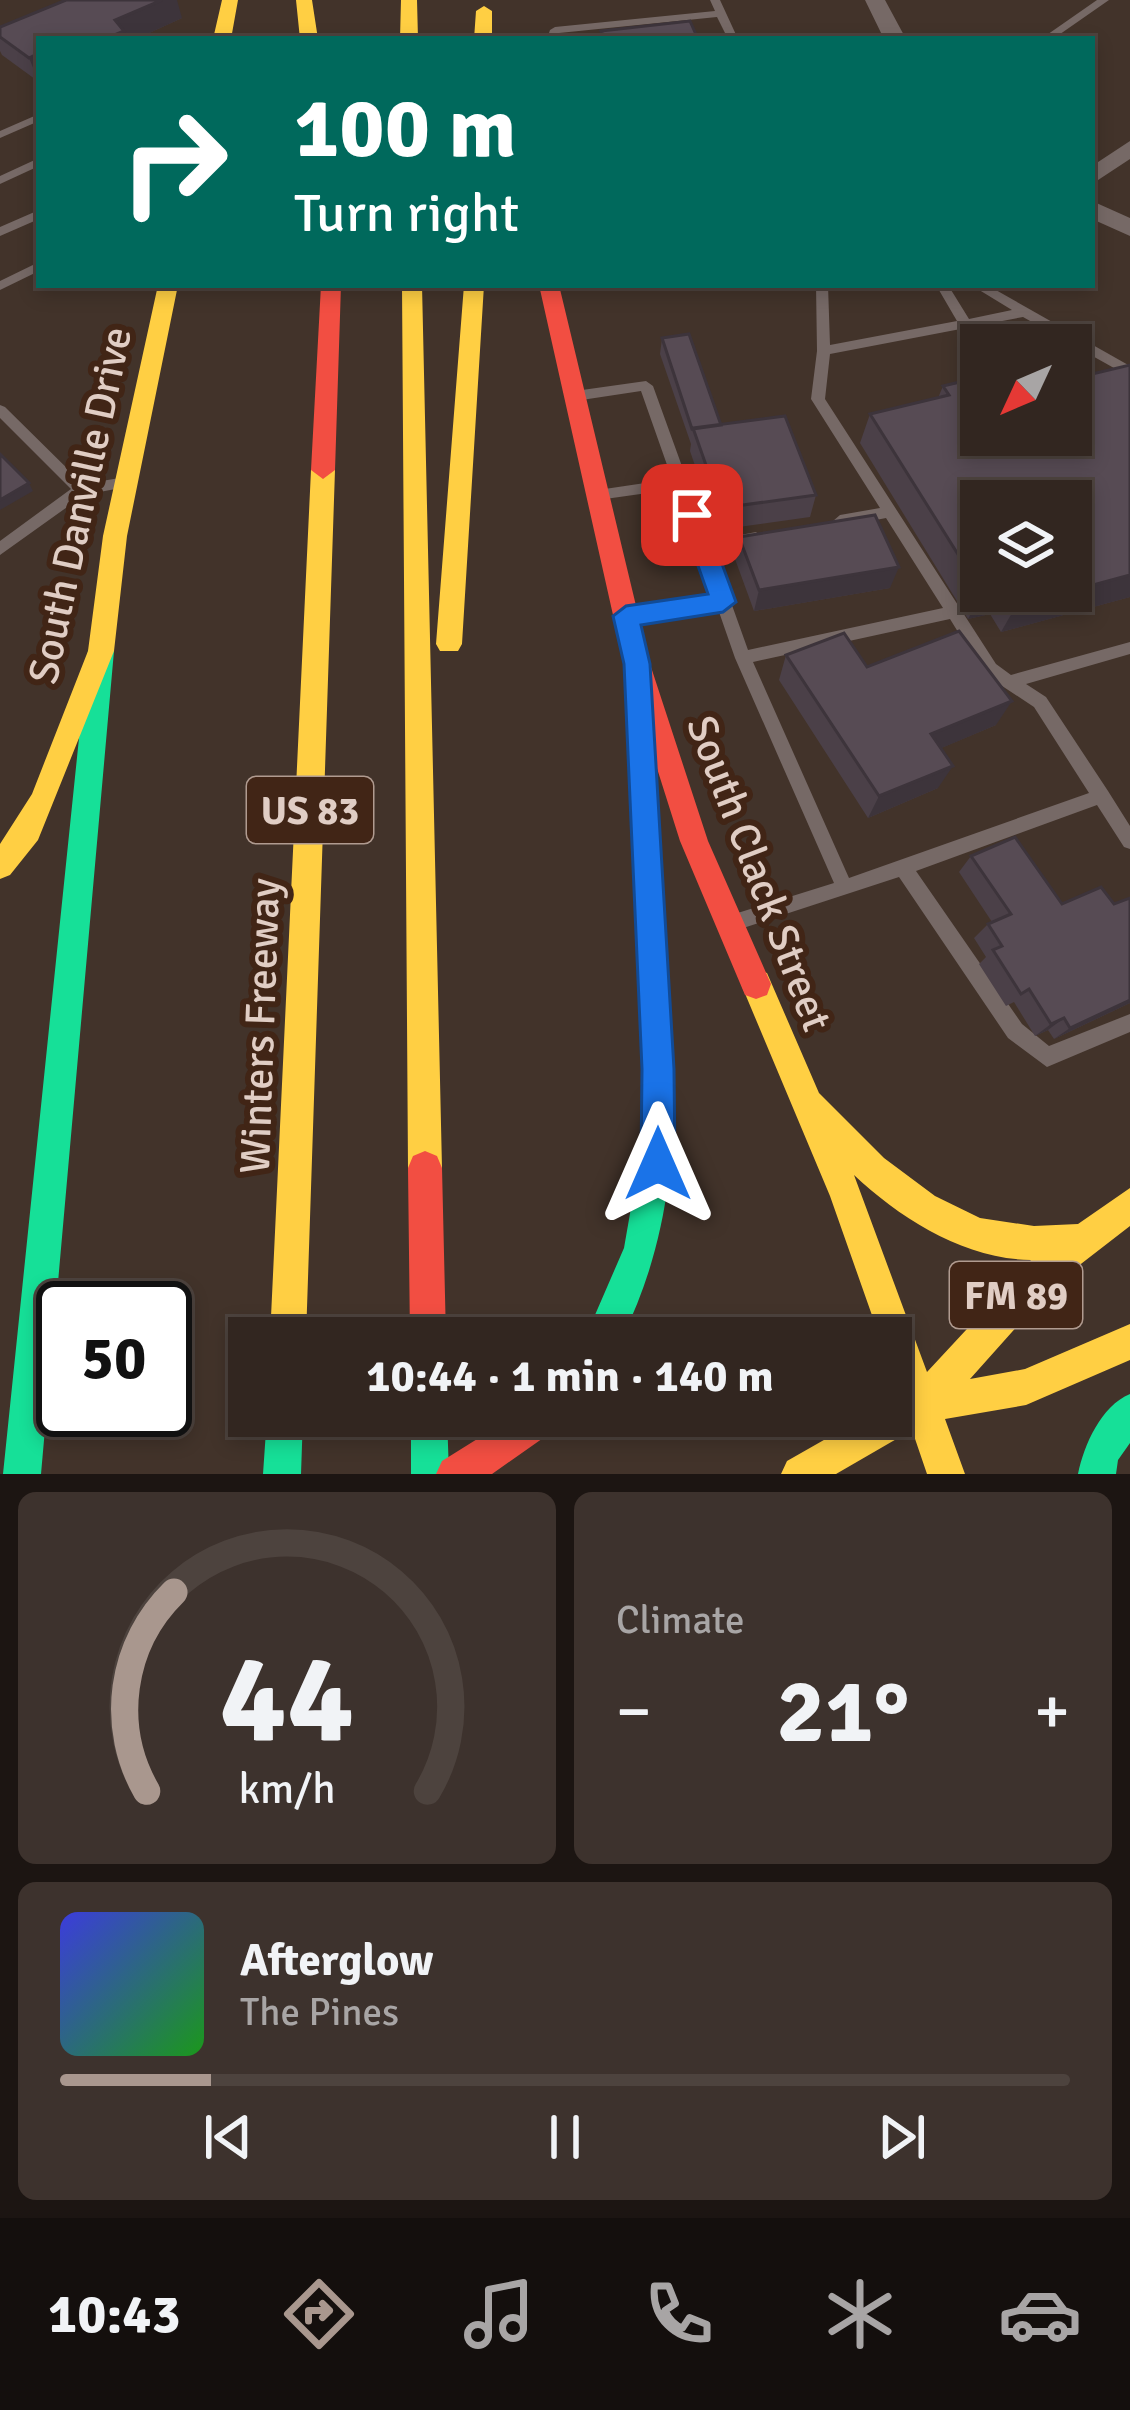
<!DOCTYPE html>
<html lang="en">
<head>
<meta charset="utf-8">
<style>
	body { margin:0; font-family:Signika,sans-serif; background:#3d322d; color:#f1f3f6; height:100vh; display:flex; flex-direction:column; font-size:45px; white-space:nowrap }
	* { box-sizing:border-box; margin:0 }
	p { font-size:39px; color:#a8a5a5 }
	.icon { flex:none; width:66px; height:66px; fill:none; stroke:currentColor; stroke-width:2; stroke-linecap:round; stroke-linejoin:round }
	.map { position:relative; height:1474px; overflow:hidden }
	.panel { display:flex; flex-direction:column; gap:18px; padding:18px; background:#1c1512; flex:1 }
	.panel>* { flex:none }
	.top-card { position:absolute; left:36px; top:36px; width:1059px; height:252px; border-radius:0px; box-shadow:0 6px 18px #0003,0 0 0 3px #4d433e; background:#00695c; color:#fff; overflow:hidden }
	.needle { width:78px; rotate:226deg }
	.buttons { position:absolute; left:960px; top:324px; display:grid; gap:24px }
	.buttons a { display:grid; place-items:center; width:132px; height:132px; border-radius:0px; background:#322620; box-shadow:0 6px 18px #0003,0 0 0 3px #4d433e; font-size:60px }
	.speed { position:absolute; left:36px; top:1281px; display:flex; gap:24px; font-size:60px; font-weight:700; text-align:center }
	.speed>* { display:grid; place-content:center; width:156px; height:156px; border-radius:50%; background:#322620; box-shadow:0 6px 18px #0003,0 0 0 3px #4d433e; line-height:1 }
	.speed .limit { border:6px solid #111; border-radius:18px; background:#fff; color:#111 }
	.pin { position:absolute; display:grid; place-items:center; width:102px; height:102px; color:#fff; margin:-51px; border-radius:24px; box-shadow:0 6px 18px #0006 }
	.me { position:absolute; width:132px; margin:-66px; rotate:0deg; stroke-linejoin:round; filter:drop-shadow(0 0 9px #0008) }
	.turn { display:flex; align-items:center; gap:42px; height:252px; padding:0 60px; font-size:54px }
	.turn .icon { width:156px; height:156px; stroke-width:2.5 }
	.turn b { display:block; font-size:84px; line-height:102px }
	.big { font-size:90px; font-weight:700; line-height:1.1 }
	.panel .widget { flex:1; display:flex; flex-direction:column; justify-content:center; gap:18px; min-width:0; padding:0 42px; border-radius:18px; background:#3d322d }
	.panel .dial { align-items:center; gap:0 }
	.dial svg { height:312px; overflow:visible; fill:none; stroke:#4d433e; stroke-width:7; stroke-linecap:round; text-anchor:middle }
	.dial text { fill:#f1f3f6; stroke:none }
	.song { display:flex; align-items:center; gap:36px }
	.cover { width:144px; height:144px; border-radius:18px; background:linear-gradient(135deg,hsl(240 70% 55%),hsl(120 70% 35%)) }
	.played { height:12px; border-radius:6px; background:linear-gradient(90deg,#a9978e 15%,#4d433e 15%) }
	.keys { display:flex; justify-content:space-around; direction:ltr }
	.heat { display:flex; justify-content:space-between; align-items:center; font-size:66px; direction:ltr }
	.panel .tiles { flex:1; display:grid; gap:18px; grid-template-columns:1fr 1fr }
	.widget:last-child { grid-column:span 2 }
	.trip { position:absolute; left:228px; top:1317px; width:684px; height:120px; border-radius:0px; background:#322620; box-shadow:0 6px 18px #0003,0 0 0 3px #4d433e; font-weight:700; line-height:120px; text-align:center }
	.tabs { display:flex; height:192px; justify-content:space-around; align-items:center; background:#140f0d; color:#a8a5a5 }
	.tabs .icon { width:84px; height:84px }
	.tabs .active { color:#a9978e }
	.tabs b { font-size:54px; color:#f1f3f6 }
	.map>svg:first-child { display:block }
</style>
</head>
<body>
<div class="map">
<svg width="1130" height="1474" viewBox="0 0 1130 1474">
	<rect width="100%" height="100%" fill="#42332a"/>
	<g fill="none" stroke-linecap="round" stroke-linejoin="round">
		<path fill="#766966" fill-rule="evenodd" d="M710 0H720L738 39H728L717 17 559 33 557 39H547L550 30 555 27 715 11Z
			M1097 0H1109L1053 39H1041Z
			M39 114V121L0 138V131Z
			M39 158V166L0 184V176Z
			M39 210V219L0 236V227Z
			M39 262V271L0 290V281Z
			M816 285H828L830 345 957 321 936 285H948L969 319 1012 310 971 285H987L1130 366V377L1023 317 830 354 825 399 996 664 1011 675 1130 642V654L1026 684 1046 697 1108 791 1130 826V849L1124 847 1097 805 916 871 1022 1024 1049 1046 1130 1014V1032L1047 1067 1008 1038 899 877 734 931 728 928 725 922 728 916 834 883 735 658 718 609 629 622 621 616 629 610 714 597 676 489 598 500 591 495 598 490 672 479 641 391 575 401 568 396 575 391 646 381 653 386 709 541 756 532 763 538 756 544 713 552 748 650 943 608 886 518 840 527 833 521 840 515 880 508 811 399 817 351ZM950 619 984 674 1034 707 1089 793 849 878 753 662Z
			M0 405 5 407 83 484 126 477 131 478 133 482 131 486 84 495 0 555V541L71 489 0 418Z"/>
		<path fill="#766966" fill-rule="evenodd" d="M865 0H885L906 39H884Z
			M1130 141V159L1092 184V166Z
			M1092 201 1130 218V236L1092 219Z"/>
		<path fill="#16e098" fill-rule="evenodd" d="M101 640 110 643 114 651 41 1474H3L88 651 92 643Z
			M641 716 651 720 654 728C659 805 663 882 668 959 676 1096 684 1211 622 1338H585L624 1248 640 1156 642 1063 628 728 631 720Z
			M1130 1394V1443L1118 1460 1116 1474H1078C1084 1445 1101 1406 1130 1394Z
			M267 1416H303L301 1474H263Z
			M411 1416H447L449 1474H411Z"/>
		<path fill="#ffcf43" fill-rule="evenodd" d="M222 0H238L231 39H213Z
			M296 0H312L318 39H300Z
			M401 0H417L418 39H400Z
			M484 6 492 11V39H474L476 11Z
			M158 285H178L127 536 114 651 38 840 10 875 0 879V844L32 794 88 651 103 536Z
			M402 285H422L442 1168 437 1180 425 1185 413 1180 408 1168Z
			M464 285H484L462 644 458 651H440L436 644Z
			M323 461 335 470 306 1338H270L311 470Z
			M756 969 767 973 819 1093 884 1158 935 1196 980 1218 1034 1226 1078 1224 1130 1188V1226L1055 1284 970 1379 1025 1369 1130 1324V1360L1026 1405 945 1419 965 1474H927L912 1430 836 1474H781L787 1461 866 1416H891V1402L900 1397 891 1371V1338H880L830 1196 741 984 745 973ZM854 1175C901 1219 964 1259 1031 1260L927 1372Z"/>
		<path fill="#f24e42" fill-rule="evenodd" d="M321 285H341L335 470 323 479 311 470Z
			M539 285H559L650 664 708 841 771 984 767 995 756 999 745 995 680 841 624 664Z
			M425 1151 437 1156 442 1168 446 1338H410L408 1168 413 1156Z
			M514 1416H561L556 1429 492 1474H436L442 1461Z"/>
	</g>
	<path fill="#4b4048" fill-rule="evenodd" d="M182 18 136 39H39V82L2 55 0 51V27Z
		M662 338 721 424 816 495 810 517 717 530 690 451 691 444 660 354Z
		M1130 365V597L1001 632 990 614 968 619 860 443 870 414 938 398 943 386 981 435ZM981 501 1071 591H981Z
		M739 537 890 588 754 611 735 559Z
		M786 655 996 725 941 748 938 788 868 818 779 680Z
		M971 856 1062 904H1114L1130 898V1003L1054 1039 1048 1030 1035 1036 1014 1002 1006 1006 979 964 986 957 974 938 988 924 992 922 959 872Z"/>
	<path fill="#3d343b" d="M162 0H177L182 18 136 39H105L115 20Z
		M39 53V82L29 58Z
		M29 483 33 491 0 510V500Z
		M899 567 890 588 754 611 759 590Z
		M1130 575V597L1001 632 1016 606Z
		M990 591H1002L990 614 968 619 982 593Z
		M1012 701 996 725 918 758 931 734Z
		M953 766 938 788 868 818 879 796Z
		M1130 1000V1003L1054 1039 1070 1028Z
		M1064 1018 1048 1030 1035 1036 1051 1024Z"/>
	<path fill="#574b54" stroke="#3d343b" stroke-width="3" d="M66 0H162L115 20 124 31 105 39H88L80 36 72 39H39V53L29 58 0 37V27Z
		M690 21 698 39H605L601 31Z
		M689 334 721 425 692 429 662 338Z
		M1130 365V575L1071 591V501H981V591L870 414 949 395 943 386 981 377V435H1071V379Z
		M785 416 816 495 721 508 693 428Z
		M0 454 29 483 0 500Z
		M875 515 899 567 759 590 739 537Z
		M1007 591H1070L1016 606Z
		M959 631 1012 701 931 734 953 766 879 796 786 655 844 633 867 667Z
		M1015 837 1062 904 1101 887 1114 904 1130 898V1000L1070 1028 1064 1018 1051 1024 1029 989 1021 994 993 950 1002 946 988 924 1011 914 971 856Z"/>
	<path fill="#1a73e8" stroke="#114b97" stroke-width="3" d="M692 506 704 515 736 602 723 612 641 625 650 664 674 1069 675 1164 670 1176 658 1181 646 1176 641 1164 642 1069 624 664 613 616 626 606 708 594 680 515Z"/>
	<g text-anchor="middle" stroke-width="12" stroke-linejoin="round" paint-order="stroke">
		<g fill="#412516" stroke="#b09b90" stroke-width="3">
			<rect x="247" y="777" width="126" height="66" rx="9"/>
			<rect x="950" y="1262" width="132" height="66" rx="9"/>
		</g>
		<g font-size="39" font-weight="bold" fill="#e0cdc4">
			<text x="310" y="824">US 83</text>
			<text x="1016" y="1309">FM 89</text>
		</g>
		<g font-size="42" fill="#e0cdc4" stroke="#412516">
			<text transform="translate(79 505) rotate(-78)" y="15">South Danville Drive</text>
			<text transform="translate(760 873) rotate(69)" y="15">South Clack Street</text>
			<text transform="translate(259 1026) rotate(-88)" y="15">Winters Freeway</text>
		</g>
	</g>
</svg>
<div class="buttons">
<a><svg class="needle" viewBox="-14 -14 28 28"><path d="M0-13l5 13h-10z" fill="#e53935"/><path d="M0 13l5-13h-10z" fill="#a8a5a5"/></svg></a>
<a><svg class="icon" aria-label="layers" viewBox="0 0 24 24"><path d="M12 4l9 5-9 5-9-5zM3 14l9 5 9-5"/></svg></a>
</div>
<div class="speed"><div class="limit">50</div></div>
<div class="pin" style="left:692px;top:515px;background:#d93025"><svg class="icon" aria-label="arrive" viewBox="0 0 24 24"><path d="M6 21V4h12l-3 4 3 4H6"/></svg></div>
<svg class="me" style="left:658px;top:1164px" viewBox="-20 -20 40 40"><path d="M0-17L14 15 0 8-14 15z" fill="#1a73e8" stroke="#fff" stroke-width="4"/></svg>
<div class="trip">10:44 · 1 min · 140 m</div>
<div class="top-card">
<div class="turn"><svg class="icon" aria-label="right" viewBox="0 0 24 24"><path d="M7 20v-9h11M14 6l5 5-5 5"/></svg><div><b>100 m</b>Turn right</div></div>
</div>
</div>
<section class="panel">
<div class="tiles">
<div class="widget dial"><svg viewBox="0 0 100 80">
<path d="M14 69A42 42 0 1 1 86 69"/>
<path d="M14 69A42 42 0 0 1 21 18" stroke="#a9978e"/>
<text x="50" y="56" font-size="32" font-weight="700">44</text>
<text x="50" y="72" font-size="11">km/h</text>
</svg></div>
<div class="widget"><p>Climate</p>
<div class="heat"><a>−</a><b class="big">21°</b><a>+</a></div>
</div>
<div class="widget">
<div class="song"><i class="cover"></i><div><b>Afterglow</b><p>The Pines</p></div></div>
<div class="played"></div>
<div class="keys"><svg class="icon" aria-label="previous" viewBox="0 0 24 24"><path d="M18 5L8 12l10 7zM5 5v14"/></svg><svg class="icon" aria-label="pause" viewBox="0 0 24 24"><path d="M8 5v14M16 5v14"/></svg><svg class="icon" aria-label="next" viewBox="0 0 24 24"><path d="M6 5l10 7-10 7zM19 5v14"/></svg></div>
</div>
</div>
</section>
<nav class="tabs">
<b>10:43</b>
<svg class="icon active" aria-label="directions" viewBox="0 0 24 24"><path d="M12 3l9 9-9 9-9-9zM9 14v-3h6M13 9l2 2-2 2"/></svg>
<svg class="icon" aria-label="music" viewBox="0 0 24 24"><path d="M9 18V5l10-2v13"/><circle cx="6" cy="18" r="3"/><circle cx="16" cy="16" r="3"/></svg>
<svg class="icon" aria-label="phone" viewBox="0 0 24 24"><path d="M5 4h4l2 5-3 2q2 4 5 5l2-3 5 2v4C11 20 4 13 5 4z"/></svg>
<svg class="icon" aria-label="climate" viewBox="0 0 24 24"><path d="M12 3v18M4 7l16 10M4 17L20 7"/></svg>
<svg class="icon" aria-label="car" viewBox="0 0 24 24"><path d="M5 17H2v-5l4-1 3-4h7l3 4 3 1v5h-3M9 17h6M6 11h13"/><circle cx="7" cy="17" r="2"/><circle cx="17" cy="17" r="2"/></svg>
</nav>
</body>
</html>
